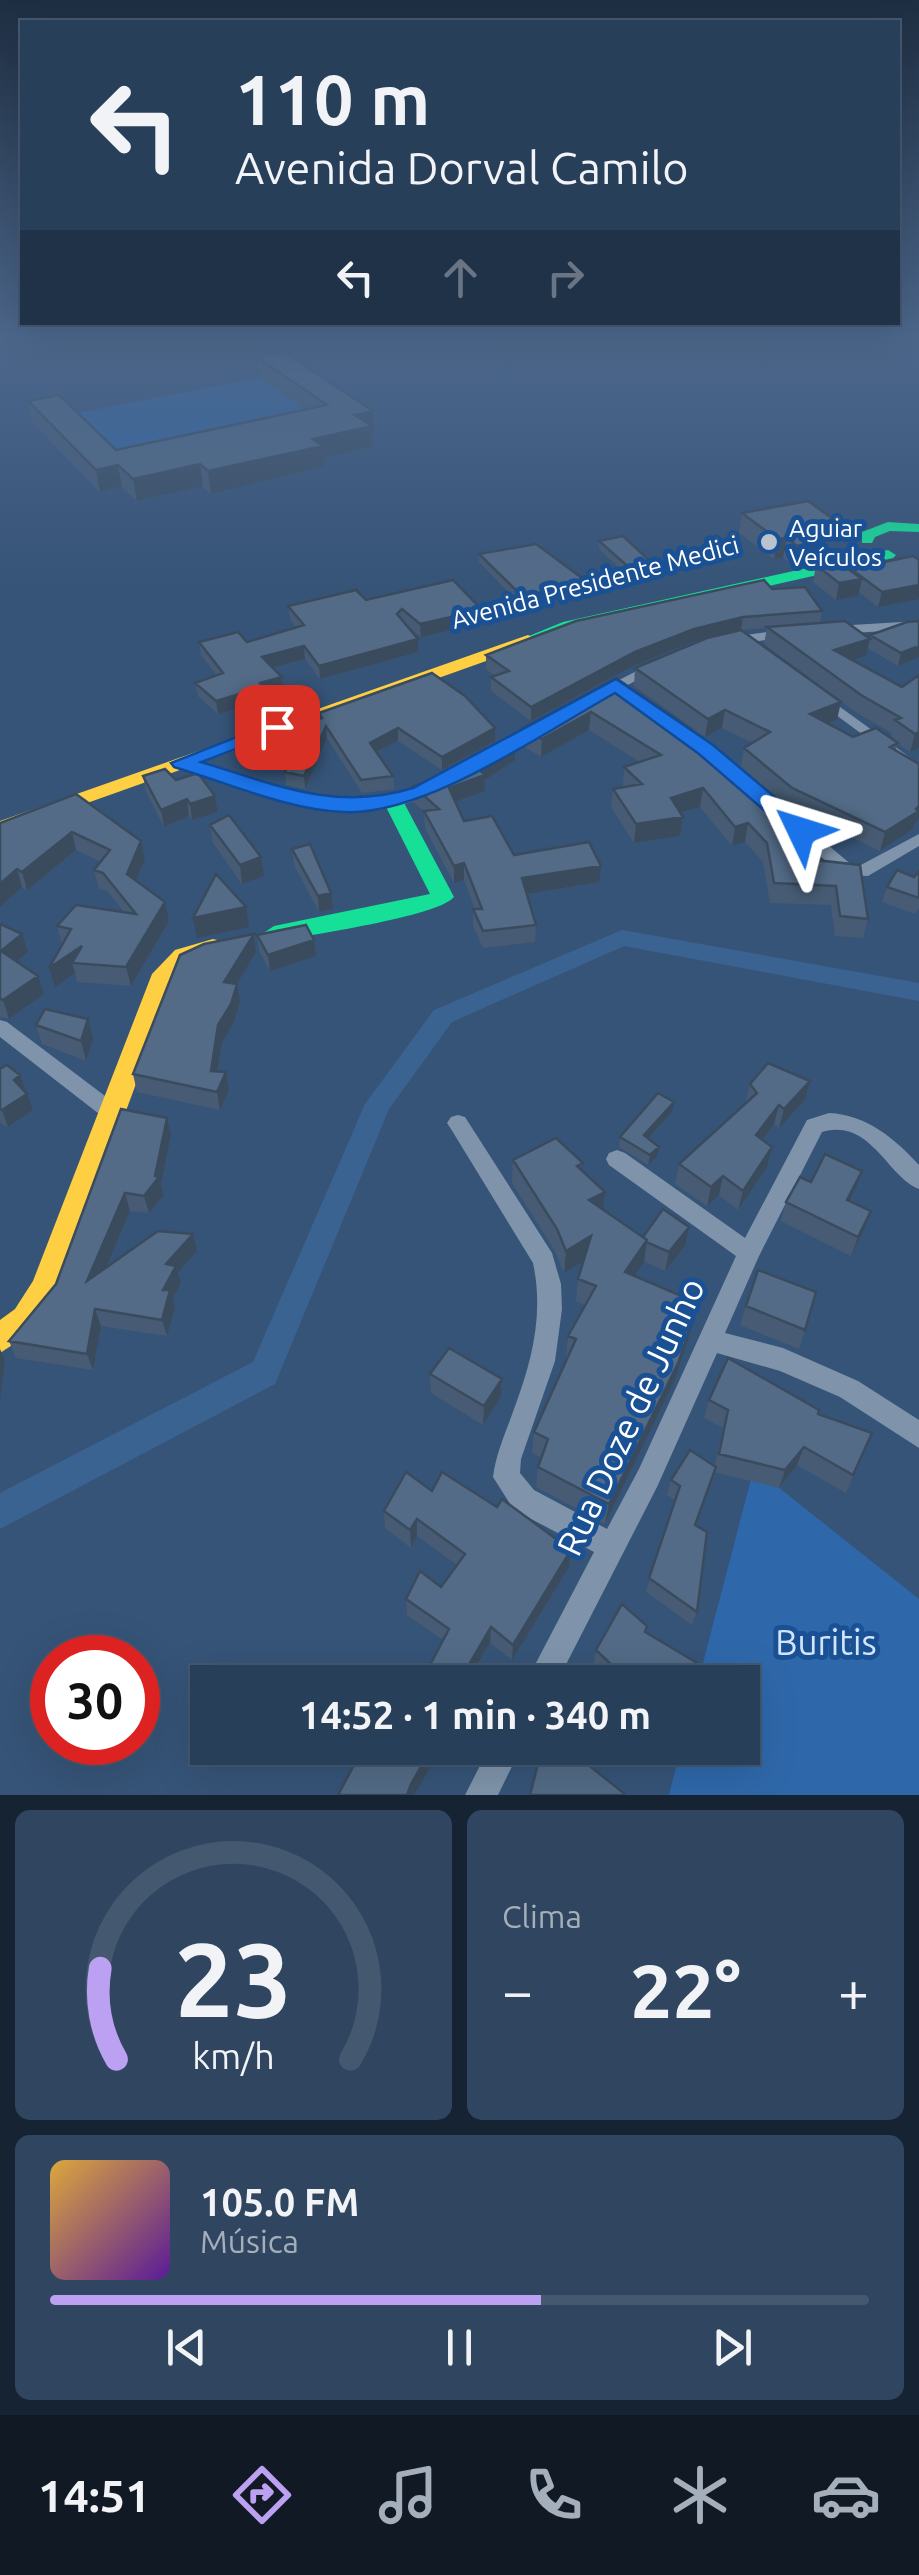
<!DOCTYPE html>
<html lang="pt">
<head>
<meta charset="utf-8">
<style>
	body { margin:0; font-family:Ubuntu,sans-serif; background:#304660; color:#f1f3f6; height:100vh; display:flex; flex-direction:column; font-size:38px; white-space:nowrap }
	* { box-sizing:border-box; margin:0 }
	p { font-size:32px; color:#a5afbb }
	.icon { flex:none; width:55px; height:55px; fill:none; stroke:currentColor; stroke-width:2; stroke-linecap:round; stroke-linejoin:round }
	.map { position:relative; height:1795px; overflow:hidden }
	.sheet { display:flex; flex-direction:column; gap:15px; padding:15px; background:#162332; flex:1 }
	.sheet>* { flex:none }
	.hud { position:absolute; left:20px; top:20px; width:880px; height:305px; border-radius:0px; box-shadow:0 10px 40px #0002,0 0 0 2px #445870; background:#283f5a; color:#f1f3f6; overflow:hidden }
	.speed { position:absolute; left:30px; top:1635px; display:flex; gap:20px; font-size:50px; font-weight:700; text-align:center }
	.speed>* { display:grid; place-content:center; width:130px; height:130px; border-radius:50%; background:#283f5a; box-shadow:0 10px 40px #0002,0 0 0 2px #445870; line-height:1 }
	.speed .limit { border:15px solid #d22; background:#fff; color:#111 }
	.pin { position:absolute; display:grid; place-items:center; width:85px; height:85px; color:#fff; margin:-42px; border-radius:20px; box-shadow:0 5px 15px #0006 }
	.me { position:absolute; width:110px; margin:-55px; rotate:311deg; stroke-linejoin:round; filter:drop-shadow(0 0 8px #0008) }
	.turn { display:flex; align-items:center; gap:35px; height:210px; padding:0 50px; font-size:45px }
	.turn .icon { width:130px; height:130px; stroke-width:2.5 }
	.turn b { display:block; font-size:70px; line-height:85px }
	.lanes { display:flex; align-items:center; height:95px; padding:0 50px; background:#0003; justify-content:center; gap:50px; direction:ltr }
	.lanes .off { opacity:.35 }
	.big { font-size:75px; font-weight:700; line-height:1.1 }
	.sheet .tile { flex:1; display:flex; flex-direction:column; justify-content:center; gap:15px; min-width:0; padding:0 35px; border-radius:15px; background:#304660 }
	.sheet .dial { align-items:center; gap:0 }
	.dial svg { height:260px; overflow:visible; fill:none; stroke:#445870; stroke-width:7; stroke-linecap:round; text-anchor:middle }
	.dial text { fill:#f1f3f6; stroke:none }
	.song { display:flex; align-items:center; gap:30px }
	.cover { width:120px; height:120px; border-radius:15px; background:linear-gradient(135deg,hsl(40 70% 55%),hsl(270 70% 35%)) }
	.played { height:10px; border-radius:5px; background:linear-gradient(90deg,#bca0f2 60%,#445870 60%) }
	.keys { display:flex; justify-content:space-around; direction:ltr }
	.heat { display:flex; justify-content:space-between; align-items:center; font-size:55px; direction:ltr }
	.sheet .tiles { flex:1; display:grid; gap:15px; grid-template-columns:1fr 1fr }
	.tile:last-child { grid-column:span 2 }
	.trip { position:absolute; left:190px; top:1665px; width:570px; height:100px; border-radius:0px; background:#283f5a; box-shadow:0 10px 40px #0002,0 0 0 2px #445870; font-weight:700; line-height:100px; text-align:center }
	.dock { display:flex; height:160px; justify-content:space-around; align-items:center; background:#101924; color:#a5afbb }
	.dock .icon { width:70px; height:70px }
	.dock .active { color:#bca0f2 }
	.dock b { font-size:45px; color:#f1f3f6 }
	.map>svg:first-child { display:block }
</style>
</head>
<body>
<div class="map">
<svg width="919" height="1795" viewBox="0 0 919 1795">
	<rect width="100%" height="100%" fill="#365478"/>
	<path fill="#2f68aa" d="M286 372 374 432 357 436 373 447 316 460 324 467 211 494 202 486 137 501 122 487 100 492 32 422Z
		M754 1468 919 1599V1795H669L681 1748H742V1682H698Z"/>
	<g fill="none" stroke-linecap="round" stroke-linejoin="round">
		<path fill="#3b6391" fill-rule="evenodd" d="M622 930 919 983V1001L624 946 452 1022 389 1109 275 1384 0 1529V1493L253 1362 365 1104 434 1010Z"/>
		<path fill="#7f94ab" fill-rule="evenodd" d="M919 621V629L835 634 828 630 835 626Z
			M789 629 794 630V636L730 645 723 641 730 637Z
			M654 662 659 663V669L606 696H596L594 693Z
			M822 694 919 764V776L817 701 815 698Z
			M673 722 737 768 740 771 737 774H727L668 729 666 726Z
			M181 758C244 776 306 807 374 799 395 796 413 786 434 780L442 785C376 839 246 790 176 766L173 763 176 760Z
			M759 790 765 792 853 866H859L919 834V846L868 876 842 875 753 798 751 795Z
			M0 1020 7 1022 117 1105 120 1111 117 1117 110 1119 103 1117 0 1037Z
			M829 1113C867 1115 894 1138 919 1165V1189C887 1177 871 1118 822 1132L759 1256 725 1333 783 1348 858 1381 919 1420V1448L840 1397 780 1371 717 1353 657 1487 557 1682H526L594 1552 514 1510 493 1477C496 1453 506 1432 514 1409 532 1361 544 1314 533 1263L451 1129 447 1123 451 1117 458 1115 465 1117 552 1253 561 1284 562 1309 555 1361 521 1459 520 1473 534 1490 607 1529 639 1469 736 1256 609 1165 606 1159 609 1153 617 1150 625 1153 745 1238 807 1120Z
			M489 1748H521L498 1795H465Z"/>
		<path fill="#16e098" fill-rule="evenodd" d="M888 522 919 524V532L890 531 875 537 872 543H862V532Z
			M888 550 896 555 893 558 568 631 528 645 519 640 563 622Z
			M393 795 403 801 454 897C437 917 307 935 274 942L266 940 262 934 274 926 430 894 383 801Z"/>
		<path fill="#ffcf43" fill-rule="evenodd" d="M528 635 537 640 534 644 0 834V821Z
			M213 939 221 941 225 947 221 953 191 962 175 978 57 1298 37 1329 0 1353V1320L15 1309 33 1281 152 974 175 950Z"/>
	</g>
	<path fill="#475c74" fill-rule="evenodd" d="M257 357 373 411 374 432H372L373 447 324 458V467L211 494 203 486 137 501 122 487 100 492 32 422 28 401 116 450 305 410 259 377Z
		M742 513 832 541 817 543 813 561 793 566 783 558 774 559 739 533Z
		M599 541 650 570 631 579 599 549Z
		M479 554 585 589 522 606 479 562Z
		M913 556 878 607 859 592 858 596 836 600 813 582 816 565 850 571 851 569Z
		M772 589 822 611 820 623 869 638 870 635 919 621V657L898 666 868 648 866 656 853 660 902 687 919 748 910 752 897 743 896 750 919 764V819L915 823 913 829 880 851 788 807 741 767 744 748 753 743 722 728 705 737 634 686 635 668 704 639 692 642 633 666 531 721 491 691V677L495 676 486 669V655ZM767 628 764 644 857 713 892 733 891 738 853 737 828 724 837 720 741 630Z
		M366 600 482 610V623L421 637 406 625 418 652 320 679 305 659 273 668 282 677 283 690 264 696 265 701 218 714 198 696 195 683 216 675 201 655 199 642H247L296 628 290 619 288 606Z
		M616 678 691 729 689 742 799 832 798 838 868 919 863 938 835 936 831 905 770 903 763 862 745 842 732 846 700 807 680 813 683 817 680 836 634 843 611 807 613 789 623 787 624 767 640 762 589 730 541 757 523 746V728Z
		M319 713 495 741 442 770 398 741 377 752 393 776 394 789 362 793 327 738 305 789 286 785 285 772 292 757 280 745 279 732 319 719Z
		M515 760 485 780V791L455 802 464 821 514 855 599 882 527 894 536 925 535 942 483 948 473 926V909H475L464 880 454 883 425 828 424 812 413 802V786Z
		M143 776 176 780 215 796 218 812 192 820 189 816 164 827 146 792Z
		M0 823 141 841 145 859 136 880 169 921 131 986 77 982 75 973 55 987 49 968 62 944 57 926 124 912 107 891 99 889 94 870 101 862 76 850 27 890 22 887 0 907Z
		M210 825 261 857 264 876 242 884 213 843Z
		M292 849 333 909 319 912 294 865Z
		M919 871V908L915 914 882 902 887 887 914 877Z
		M0 924 28 952 17 962 44 994 9 1019 0 1017Z
		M254 934 256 952 237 984 240 1002 234 1022 222 1043 217 1072H226L229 1090 220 1110 137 1092 133 1074Z
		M257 935 316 956 270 971 259 951Z
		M36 1025 93 1039 86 1061 42 1044Z
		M0 1069 20 1075 33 1110 8 1127 0 1123Z
		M810 1081 805 1100 779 1128 774 1124 763 1139 767 1167 738 1210 719 1195 707 1206 675 1184 679 1164 745 1104 750 1084Z
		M672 1112 648 1139 657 1157 648 1165 619 1147 620 1137Z
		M167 1118 171 1135 161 1184 164 1195 149 1213 130 1211 106 1268 193 1234 197 1251 178 1273 181 1283 173 1298 175 1307 167 1336 101 1326 93 1370 16 1358 9 1341 56 1284Z
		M513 1160 582 1170 603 1209 643 1237 685 1246 665 1271 644 1261 634 1276 698 1303 693 1325 674 1382 605 1524 536 1487 538 1467 542 1458 532 1453 534 1432 567 1358H566L568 1336 585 1305 576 1301 578 1279 584 1261 564 1273 555 1251 512 1183Z
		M811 1182 855 1190 850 1201 864 1230 851 1256 781 1221 786 1202Z
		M746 1306 805 1330 799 1349 740 1325Z
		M430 1374 502 1379 501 1397 483 1425 431 1393Z
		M709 1400 818 1414 872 1433 846 1493 797 1465 779 1488 714 1472 696 1525 697 1612 692 1625 646 1592 675 1500 667 1495 671 1480 715 1466 723 1428 704 1418Z
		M432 1491 497 1507 571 1550 569 1567 512 1660 490 1643 474 1672 421 1682 443 1640 407 1615 406 1599 441 1587 457 1565 417 1536 411 1548 385 1528 384 1511Z
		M646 1632 700 1682H610L593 1666 596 1650Z"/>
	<path fill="#3a4b5e" d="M373 411 374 432H372L373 447 324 458V467L211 494 208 471 313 439 355 415Z
		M200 464 203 486 137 501 133 479Z
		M118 465 122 487 100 492 96 470Z
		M836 521 832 541 817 543 813 561 793 566 798 527Z
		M787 538 783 558 774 559 777 539Z
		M651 562 650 570 631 579 632 570Z
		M862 579 858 596 836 600 839 583Z
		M586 581 585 589 522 606 523 597Z
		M919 585V599L878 607 882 592Z
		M482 610V623L421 637 420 624Z
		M743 617 741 630 692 642 633 666 531 721V707L635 652 694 629Z
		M418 639V652L320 679 319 666Z
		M870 639 866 656 830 667 834 650Z
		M304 646 305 659 264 670 262 657Z
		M919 646V657L898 666 901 653Z
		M282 677 283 690 264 696 265 701 218 714 216 701 260 683Z
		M841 702 837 720 806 732 810 714Z
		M725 710 722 728 705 737 708 719Z
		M591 712 589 730 541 757 542 739Z
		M326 726 327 738 305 789 304 776Z
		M398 728V741L370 755V743Z
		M495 728V741L442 770V757Z
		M691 729 688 748 682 738Z
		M919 732V748L910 752 915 734Z
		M515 744V760L485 780V791L449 804V788Z
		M703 788 700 807 668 816 671 798Z
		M215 796 218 812 192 820 190 804Z
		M187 799 189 816 164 827 161 810Z
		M919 806V819L915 823 913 829 880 851 885 832Z
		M683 817 680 836 634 843 636 824Z
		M748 823 745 842 732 846 735 827Z
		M72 832 76 850 27 890 22 872Z
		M141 841 145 859 131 892 127 874Z
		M261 857 264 876 242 884 240 865Z
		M464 863V880L454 883V866Z
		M601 866 599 882 521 895 522 878Z
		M17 869 22 887 0 907V884Z
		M331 893 333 909 319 912 318 896Z
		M165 902 169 921 131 986 126 967Z
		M246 907 249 927 197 938 193 918Z
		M22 934 28 952 7 970 1 951Z
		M254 934 256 952 237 984 240 1002 234 1022 222 1043 214 1090 211 1071 224 982Z
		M314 940 316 956 270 971 268 955Z
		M82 946 72 963 75 973 55 987 49 968Z
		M38 976 44 994 9 1019 3 1000Z
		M88 1019 93 1039 86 1061 81 1041Z
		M226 1072 229 1090 220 1110 217 1092Z
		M20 1075 26 1091 14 1080Z
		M810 1081 805 1100 779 1128 784 1109Z
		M27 1094 33 1110 8 1127 2 1110Z
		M674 1102 672 1112 642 1145 644 1135Z
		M779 1105 774 1124 752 1154 756 1135Z
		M167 1118 171 1135 161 1184 164 1195 149 1213 144 1196 155 1176Z
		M659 1147 657 1157 648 1165 650 1155Z
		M772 1147 767 1167 738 1210 743 1191Z
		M862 1171 855 1190 841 1219 847 1200Z
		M723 1176 719 1195 707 1206 711 1187Z
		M605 1192 602 1214 589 1200Z
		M125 1193 130 1211 93 1298 87 1281Z
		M871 1211 864 1230 851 1256 858 1237Z
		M689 1227 685 1246 665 1271 669 1252Z
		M193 1234 197 1251 178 1273 181 1283 173 1298 175 1307 167 1336 162 1320 166 1264Z
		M591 1236 589 1258 564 1273 566 1251Z
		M647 1240 644 1262 621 1294 625 1272Z
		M698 1303 693 1325 674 1382 605 1524 609 1504Z
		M95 1309 101 1326 93 1370 87 1354Z
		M0 1349 5 1360 0 1400Z
		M502 1379 501 1397 483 1425 484 1406Z
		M804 1447 797 1465 779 1488 785 1470Z
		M417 1519V1536L411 1548 410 1530Z
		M571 1550 569 1567 512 1660 513 1645Z
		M491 1627 490 1643 467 1682V1668Z
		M432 1748H441L414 1795H407L411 1784Z"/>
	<path fill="#536b87" stroke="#3a4b5e" stroke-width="2.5" d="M284 352 373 411 355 415 372 426 313 439 323 446 208 471 200 464 133 479 118 465 96 470 28 401 59 395 116 450 327 405 257 357Z
		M808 501 836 521 798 527 817 541 797 546 787 538 777 539 742 513Z
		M623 536 651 562 632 570 599 541Z
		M536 544 586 581 523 597 479 554Z
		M913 556 919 560V585L882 592 851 569Z
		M837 561 862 579 839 583 816 565Z
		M453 580 482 610 420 624 402 609 397 614 418 639 319 666 304 646 262 657 282 677 260 683 263 687 216 701 195 683 223 673 199 642 238 632 247 642 304 625 288 606 356 590 366 600Z
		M764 580 772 589 805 587 822 611 743 617 694 629 635 652 531 707 491 677 509 671 486 655 576 621Z
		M845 621 870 639 834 650 902 687 919 675V732L915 734 895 720 901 718 861 695 767 627Z
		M919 621V646L901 653 870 635 907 622Z
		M741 630 841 702 810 714 853 737 876 728 898 743 890 747 919 764V806L916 809 919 811 885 832 792 788 744 748 770 732 725 710 708 719 635 668 707 638Z
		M432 673 465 696 495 728 442 757 398 728 370 743 393 776 361 780 326 726 304 776 285 772 295 750 279 732 322 718 319 713Z
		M616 678 691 729 682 738 724 762 728 759 799 832 794 834 816 860 860 865 868 919 840 916 836 886 774 883 767 843 748 823 735 827 703 788 671 798 683 817 636 824 613 789 642 784 624 767 661 755 591 712 542 739 523 728Z
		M509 738 515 744 478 768 485 775 449 788 464 821 492 816 514 855 589 842 601 866 522 878 536 925 483 931 473 909H482L464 863 454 866 424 811 439 809 413 786 427 782Z
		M165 769 176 780 198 773 215 796 190 804 187 799 161 810 143 776Z
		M76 794 141 841 127 874 165 902 126 967 72 963 82 946 49 968 71 929 57 926 76 905 136 914 103 873 94 870 110 850 72 832 22 872 17 869 0 884V823Z
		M229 815 261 857 240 865 210 825Z
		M310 844 331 893 318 896 292 849Z
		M897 870 914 877 919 871V898L887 887Z
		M216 874 246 907 193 918Z
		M0 924 22 934 1 951 38 976 3 1000 0 999Z
		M306 925 314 940 268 955 257 935Z
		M254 934 224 982 237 984 231 1004 218 1025 211 1071 226 1072 217 1092 133 1074 180 955 204 944Z
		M45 1009 88 1019 81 1041 36 1025Z
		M768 1063 810 1081 784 1109 779 1105 756 1135 772 1147 743 1191 723 1176 711 1187 679 1164 757 1093 750 1084Z
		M7 1065 20 1075 14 1080 27 1094 2 1110 0 1109V1069Z
		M658 1093 674 1102 644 1135 659 1147 650 1155 620 1137Z
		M121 1109 167 1118 155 1176 159 1177 144 1196 125 1193 87 1281 158 1231 193 1234 166 1264 176 1266 163 1290H170L162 1320 95 1309 87 1354 9 1341 56 1284Z
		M556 1138 583 1163 577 1166 605 1192 589 1200 647 1240 625 1272 698 1303 679 1361 609 1504 538 1467 548 1439 534 1432 576 1339 568 1336 596 1286 578 1279 591 1236 566 1251 557 1229 513 1160Z
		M825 1154 862 1171 847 1200 871 1211 858 1237 786 1202 800 1177 811 1182Z
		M663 1209 689 1227 669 1252 646 1242 647 1240 643 1237Z
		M758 1270 816 1292 805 1330 746 1306Z
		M449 1348 502 1379 484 1406 430 1374Z
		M728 1358 819 1410 818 1414 872 1433 853 1475 804 1447 785 1470 719 1454 728 1410 709 1400Z
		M690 1450 716 1467 695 1525 707 1532 697 1612 649 1578 680 1486 671 1480Z
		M406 1472 432 1491 442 1472 497 1507 502 1499 571 1550 513 1645 491 1627 467 1668 492 1682H421L449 1629 406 1599 420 1571 441 1587 465 1554 417 1519 410 1530 384 1511Z
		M622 1604 647 1626 645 1632 704 1667 700 1682H639L619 1672 596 1650Z
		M363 1748H432L411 1784 407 1795H338Z
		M542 1748H567L626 1795H530Z"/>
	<linearGradient id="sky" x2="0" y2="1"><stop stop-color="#1e2e42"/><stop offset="0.57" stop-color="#4c678b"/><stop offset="1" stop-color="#4c678b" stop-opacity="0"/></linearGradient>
	<rect width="919" height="589" fill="url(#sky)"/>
	<path fill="#1a73e8" stroke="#114b97" stroke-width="2.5" d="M616 679 713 745 809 826 812 831 809 836H794L699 754 615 693C543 733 425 816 344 812 288 810 228 783 174 767L171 763 277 721 284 723V731L201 762C275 784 335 812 413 788Z"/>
	<circle fill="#b9c3d0" stroke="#1a5194" stroke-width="4" cx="769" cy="542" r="10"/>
	<g text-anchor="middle" stroke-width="10" stroke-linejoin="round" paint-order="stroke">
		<g font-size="25" fill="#fff" stroke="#1a5194" text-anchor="start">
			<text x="789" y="537">Aguiar<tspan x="789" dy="29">Veículos</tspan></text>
		</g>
		<g font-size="25" fill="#fff" stroke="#1a5194">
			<text transform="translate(595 582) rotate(-15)" y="9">Avenida Presidente Medici</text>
		</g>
		<g font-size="35" fill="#fff" stroke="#1a5194">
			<text transform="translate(631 1417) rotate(-65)" y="12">Rua Doze de Junho</text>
		</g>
		<g font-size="35" fill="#d2e5fb" stroke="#1a5194">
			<text x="826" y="1655">Buritis</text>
		</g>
	</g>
</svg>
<div class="speed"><div class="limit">30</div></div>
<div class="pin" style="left:277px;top:727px;background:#d93025"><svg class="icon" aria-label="arrive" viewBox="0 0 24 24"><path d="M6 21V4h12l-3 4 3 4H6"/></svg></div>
<svg class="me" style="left:801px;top:831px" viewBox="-20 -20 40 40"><path d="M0-17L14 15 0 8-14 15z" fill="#1a73e8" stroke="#fff" stroke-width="4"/></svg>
<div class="trip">14:52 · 1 min · 340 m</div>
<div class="hud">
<div class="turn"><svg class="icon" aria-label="left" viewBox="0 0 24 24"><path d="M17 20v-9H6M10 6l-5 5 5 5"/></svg><div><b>110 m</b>Avenida Dorval Camilo</div></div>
<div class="lanes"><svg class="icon" aria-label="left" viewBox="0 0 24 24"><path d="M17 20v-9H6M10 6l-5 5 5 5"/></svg><svg class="icon off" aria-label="ahead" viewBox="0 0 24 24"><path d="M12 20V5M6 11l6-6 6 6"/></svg><svg class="icon off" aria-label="right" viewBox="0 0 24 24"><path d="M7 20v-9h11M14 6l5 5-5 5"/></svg></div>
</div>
</div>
<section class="sheet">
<div class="tiles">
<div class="tile dial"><svg viewBox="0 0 100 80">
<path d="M14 69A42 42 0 1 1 86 69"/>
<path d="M14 69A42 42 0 0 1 9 41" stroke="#bca0f2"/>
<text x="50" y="56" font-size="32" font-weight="700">23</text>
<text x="50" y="72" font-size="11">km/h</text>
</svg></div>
<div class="tile"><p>Clima</p>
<div class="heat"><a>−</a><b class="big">22°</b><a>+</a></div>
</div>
<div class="tile">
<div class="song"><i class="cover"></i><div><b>105.0 FM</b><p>Música</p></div></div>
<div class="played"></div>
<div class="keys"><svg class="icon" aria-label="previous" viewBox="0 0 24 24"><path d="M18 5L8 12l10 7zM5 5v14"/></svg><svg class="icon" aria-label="pause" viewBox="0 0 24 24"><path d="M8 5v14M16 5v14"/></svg><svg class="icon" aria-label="next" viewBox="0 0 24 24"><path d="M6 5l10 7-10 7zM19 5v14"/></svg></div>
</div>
</div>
</section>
<nav class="dock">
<b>14:51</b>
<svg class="icon active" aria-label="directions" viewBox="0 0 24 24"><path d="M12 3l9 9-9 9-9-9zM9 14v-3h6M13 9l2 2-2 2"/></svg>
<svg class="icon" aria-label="music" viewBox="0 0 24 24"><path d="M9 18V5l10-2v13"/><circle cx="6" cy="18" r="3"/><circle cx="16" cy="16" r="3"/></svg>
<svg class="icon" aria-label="phone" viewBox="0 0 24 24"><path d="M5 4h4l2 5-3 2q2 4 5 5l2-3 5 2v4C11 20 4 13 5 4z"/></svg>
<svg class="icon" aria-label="climate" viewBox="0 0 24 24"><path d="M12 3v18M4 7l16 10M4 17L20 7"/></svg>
<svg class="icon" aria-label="car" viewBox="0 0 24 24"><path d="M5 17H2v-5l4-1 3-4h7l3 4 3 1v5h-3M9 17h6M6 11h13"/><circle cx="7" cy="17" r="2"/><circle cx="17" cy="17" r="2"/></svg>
</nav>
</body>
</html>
